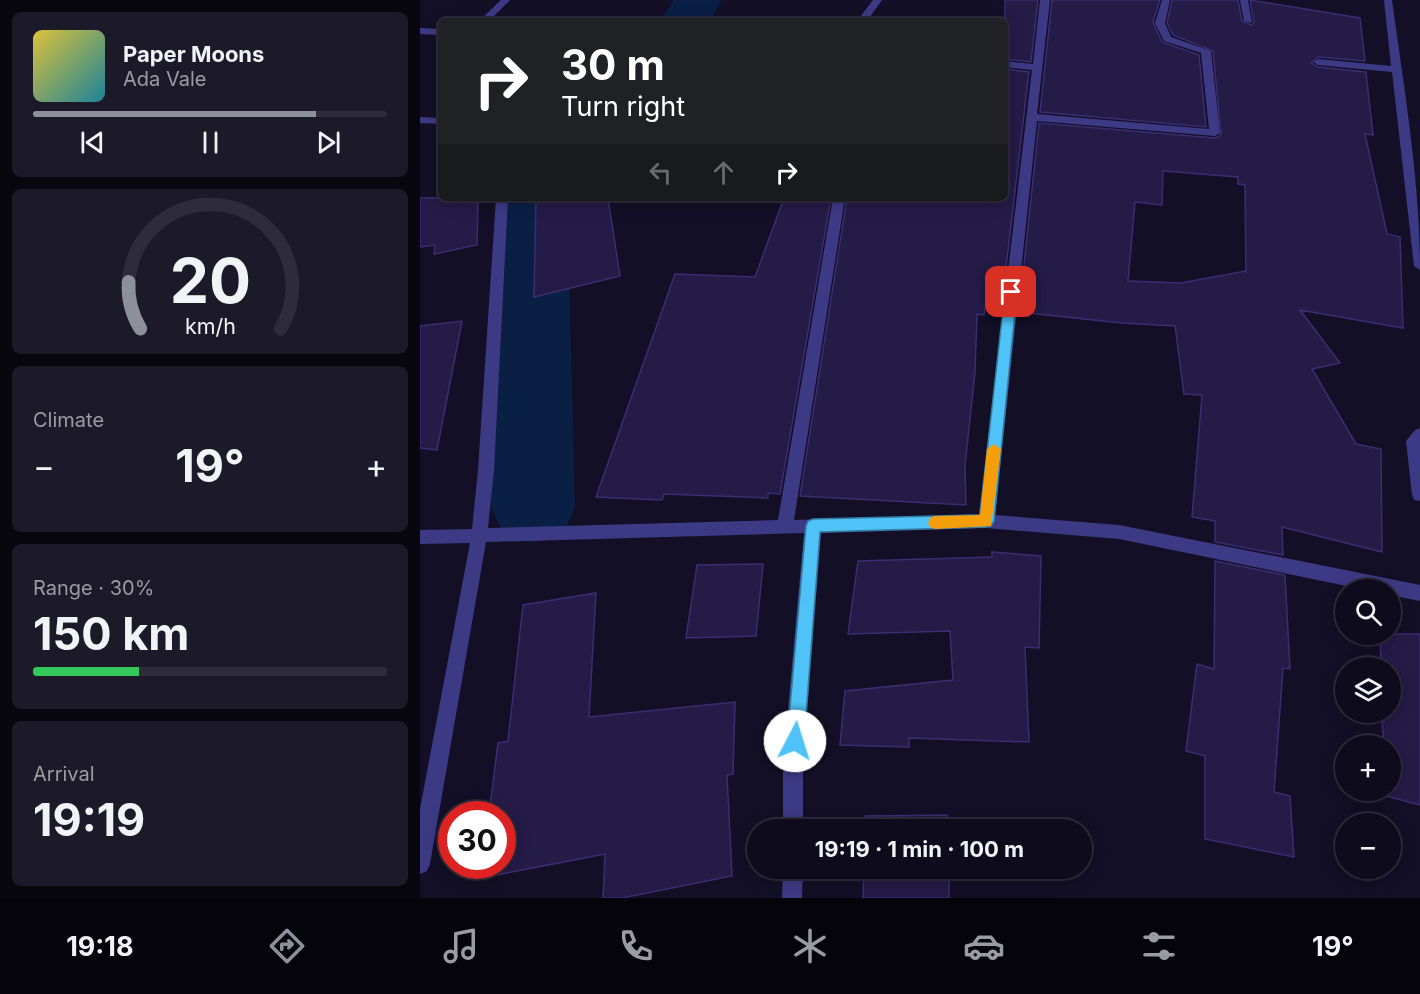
<!DOCTYPE html>
<html lang="en">
<head>
<meta charset="utf-8">
<style>
	body { margin:0; font-family:Inter,sans-serif; background:#1c1929; color:#f1f3f6; height:100vh; display:flex; flex-direction:column; font-size:22px; white-space:nowrap }
	* { box-sizing:border-box; margin:0 }
	p { font-size:20px; color:#9b9ba3 }
	.icon { flex:none; width:33px; height:33px; fill:none; stroke:currentColor; stroke-width:2; stroke-linecap:round; stroke-linejoin:round }
	.map { position:relative; flex:1; overflow:hidden }
	.sheet { display:flex; flex-direction:column; gap:12px; padding:12px; background:#08060f; width:420px }
	.sheet>* { flex:none }
	.top-card { position:absolute; left:18px; top:18px; width:570px; height:183px; border-radius:9px; box-shadow:0 3px 15px #0003,0 0 0 2px #2e2b3b; background:#202124; color:#fff; overflow:hidden }
	.buttons { position:absolute; left:915px; top:579px; display:grid; gap:12px }
	.buttons a { display:grid; place-items:center; width:66px; height:66px; border-radius:50%; background:#0e0b1c; box-shadow:0 3px 15px #0003,0 0 0 2px #2e2b3b; font-size:30px }
	.speed { position:absolute; left:18px; top:801px; display:flex; gap:12px; font-size:30px; font-weight:700; text-align:center }
	.speed>* { display:grid; place-content:center; width:78px; height:78px; border-radius:50%; background:#0e0b1c; box-shadow:0 3px 15px #0003,0 0 0 2px #2e2b3b; line-height:1 }
	.speed .limit { border:9px solid #d22; background:#fff; color:#111 }
	.pin { position:absolute; display:grid; place-items:center; width:51px; height:51px; color:#fff; margin:-26px; border-radius:12px; box-shadow:0 3px 9px #0006 }
	.me { position:absolute; width:66px; margin:-33px; rotate:5deg; stroke-linejoin:round; filter:drop-shadow(0 0 4px #0008) }
	.turn { display:flex; align-items:center; gap:21px; height:126px; padding:0 24px; font-size:27px }
	.turn .icon { width:78px; height:78px; stroke-width:2.5 }
	.turn b { display:block; font-size:42px; line-height:51px }
	.lanes { display:flex; align-items:center; height:57px; padding:0 24px; background:#0003; justify-content:center; gap:30px; direction:ltr }
	.lanes .off { opacity:.35 }
	.big { font-size:45px; font-weight:700; line-height:1.1 }
	.sheet .tile { flex:1; display:flex; flex-direction:column; justify-content:center; gap:9px; min-width:0; padding:0 21px; border-radius:9px; background:#1c1929 }
	.sheet .dial { align-items:center; gap:0 }
	.dial svg { height:156px; overflow:visible; fill:none; stroke:#2e2b3b; stroke-width:7; stroke-linecap:round; text-anchor:middle }
	.dial text { fill:#f1f3f6; stroke:none }
	.song { display:flex; align-items:center; gap:18px }
	.cover { width:72px; height:72px; border-radius:9px; background:linear-gradient(135deg,hsl(50 70% 55%),hsl(190 70% 35%)) }
	.played { height:6px; border-radius:3px; background:linear-gradient(90deg,#8c9099 80%,#2e2b3b 80%) }
	.keys { display:flex; justify-content:space-around; direction:ltr }
	.heat { display:flex; justify-content:space-between; align-items:center; font-size:33px; direction:ltr }
	.charge { height:9px; border-radius:4px; background:linear-gradient(90deg,#34c759 30%,#2e2b3b 0) }
	.trip { position:absolute; left:327px; top:819px; width:345px; height:60px; border-radius:30px; background:#0e0b1c; box-shadow:0 3px 15px #0003,0 0 0 2px #2e2b3b; font-weight:700; line-height:60px; text-align:center }
	.dock { display:flex; height:96px; justify-content:space-around; align-items:center; background:#06040b; color:#9b9ba3 }
	.dock .icon { width:42px; height:42px }
	.dock .active { color:#8c9099 }
	.dock b { font-size:27px; color:#f1f3f6 }
	main { display:flex; flex:1; min-height:0 }
	.map>svg:first-child { display:block }
</style>
</head>
<body>
<main>
<section class="sheet">
<div class="tile">
<div class="song"><i class="cover"></i><div><b>Paper Moons</b><p>Ada Vale</p></div></div>
<div class="played"></div>
<div class="keys"><svg class="icon" aria-label="previous" viewBox="0 0 24 24"><path d="M18 5L8 12l10 7zM5 5v14"/></svg><svg class="icon" aria-label="pause" viewBox="0 0 24 24"><path d="M8 5v14M16 5v14"/></svg><svg class="icon" aria-label="next" viewBox="0 0 24 24"><path d="M6 5l10 7-10 7zM19 5v14"/></svg></div>
</div>
<div class="tile dial"><svg viewBox="0 0 100 80">
<path d="M14 69A42 42 0 1 1 86 69"/>
<path d="M14 69A42 42 0 0 1 8 45" stroke="#8c9099"/>
<text x="50" y="56" font-size="32" font-weight="700">20</text>
<text x="50" y="72" font-size="11">km/h</text>
</svg></div>
<div class="tile"><p>Climate</p>
<div class="heat"><a>−</a><b class="big">19°</b><a>+</a></div>
</div>
<div class="tile"><p>Range · 30%</p><b class="big">150 km</b><div class="charge"></div></div>
<div class="tile"><p>Arrival</p><b class="big">19:19</b></div>
</section>
<div class="map">
<svg width="1000" height="898" viewBox="0 0 1000 898">
	<rect width="100%" height="100%" fill="#130f26"/>
	<g fill="none" stroke-linecap="round" stroke-linejoin="round">
		<path fill="#0a1f44" fill-rule="evenodd" d="M254 0H302L290 21H240Z
			M85 198H147L155 508 143 533 113 543 83 533 71 508Z"/>
	</g>
	<path fill="#241b47" stroke="#3b2d73" stroke-width="1.5" fill-rule="evenodd" d="M585 0H618L611 62 585 59Z
		M632 0H740L733 22 742 42 779 55 786 127 620 112Z
		M752 0H818L822 21 831 25 834 23 830 0 940 18 945 61 898 57 891 63 898 67 946 72 953 135 945 134 967 234 980 237 983 328 880 310 920 363 892 369 936 444 961 449 962 552 862 527 863 555 795 542V521L772 517 782 395 764 394 755 326 702 323 599 312 619 123 795 138 801 135 793 51 753 35 747 23ZM743 171 818 177V184L825 185 826 271 761 283 708 281 715 202 742 205Z
		M585 69 609 72 581 310 565 308 564 315 557 314 555 372 545 466 546 505 380 496 427 198H585Z
		M0 198H58L57 245 14 254 15 245 0 247Z
		M116 198H188L200 276 114 297Z
		M364 198H411L360 494 348 493V498L244 494 242 500 176 497 255 274 335 277Z
		M42 321 17 450 0 448V326Z
		M572 552 621 556 619 648 605 647 609 742 489 738V747L420 745 425 691 533 680 530 631 428 634 438 561 572 557Z
		M795 561 865 575 870 669 863 668 854 792 870 796 874 857 785 839V756L766 751 777 664 794 669Z
		M343 564 336 636 266 638 277 565Z
		M176 593 169 717 315 702 313 774 307 775 312 876 202 898H183L185 854 61 878 63 866H82V814H69L78 743 88 741 103 605Z
		M960 634H1000V805L966 796 965 790H970V746H964L962 722H964V712H970V668H961Z
		M527 815 528 830H445V816Z
		M444 868H529V898H443Z"/>
	<g fill="none" stroke-linecap="round" stroke-linejoin="round">
		<path fill="#3d3a85" fill-rule="evenodd" d="M81 0H90L69 21H59Z
			M453 0H462L447 21H437Z
			M620 0H630L617 114 789 129 781 53 744 41 735 23 742 0H750L745 23 751 37 791 51 800 133 795 136 617 121 575 515 699 525 1000 585V601L970 595V590H946L699 539 566 528 401 533 383 765V830H363V765L384 533 66 542 10 864 7 871 0 874V809L50 543 0 544V530L52 529 58 470 76 198H88L74 470 68 528 358 520 413 198H425L374 520 559 514 612 70 585 67V61L613 64Z
			M820 0H828L832 23 824 21Z
			M964 0H972C984 89 1000 179 1000 270L994 266 972 72 898 65 893 62 898 59 971 66Z
			M0 28 21 29V35L0 34Z
			M0 117 21 118V124L0 123Z
			M1000 428V501L994 500 992 495 986 441 995 430Z
			M363 868H383L382 898H362Z"/>
	</g>
	<path fill="#4fc3f7" stroke="#337fa1" stroke-width="1.5" d="M591 288 597 292 574 521 571 526 566 527 400 532 384 741 381 747 375 749 369 747 367 741 386 526 388 521 393 519 560 515 585 292Z"/>
	<path fill="#f59e0b" d="M574 444 581 449 571 526 515 529 510 527 508 523 510 518 515 516 560 515 567 449Z"/>
</svg>
<div class="buttons">
<a><svg class="icon" aria-label="search" viewBox="0 0 24 24"><circle cx="10" cy="10" r="6"/><path d="M15 15l6 6"/></svg></a>
<a><svg class="icon" aria-label="layers" viewBox="0 0 24 24"><path d="M12 4l9 5-9 5-9-5zM3 14l9 5 9-5"/></svg></a>
<a>+</a>
<a>−</a>
</div>
<div class="speed"><div class="limit">30</div></div>
<div class="pin" style="left:591px;top:292px;background:#d93025"><svg class="icon" aria-label="arrive" viewBox="0 0 24 24"><path d="M6 21V4h12l-3 4 3 4H6"/></svg></div>
<svg class="me" style="left:375px;top:741px" viewBox="-20 -20 40 40"><circle r="19" fill="#fff"/><path d="M0-13L10 11 0 6-10 11z" fill="#4fc3f7"/></svg>
<div class="trip">19:19 · 1 min · 100 m</div>
<div class="top-card">
<div class="turn"><svg class="icon" aria-label="right" viewBox="0 0 24 24"><path d="M7 20v-9h11M14 6l5 5-5 5"/></svg><div><b>30 m</b>Turn right</div></div>
<div class="lanes"><svg class="icon off" aria-label="left" viewBox="0 0 24 24"><path d="M17 20v-9H6M10 6l-5 5 5 5"/></svg><svg class="icon off" aria-label="ahead" viewBox="0 0 24 24"><path d="M12 20V5M6 11l6-6 6 6"/></svg><svg class="icon" aria-label="right" viewBox="0 0 24 24"><path d="M7 20v-9h11M14 6l5 5-5 5"/></svg></div>
</div>
</div>
</main>
<nav class="dock">
<b>19:18</b>
<svg class="icon active" aria-label="directions" viewBox="0 0 24 24"><path d="M12 3l9 9-9 9-9-9zM9 14v-3h6M13 9l2 2-2 2"/></svg>
<svg class="icon" aria-label="music" viewBox="0 0 24 24"><path d="M9 18V5l10-2v13"/><circle cx="6" cy="18" r="3"/><circle cx="16" cy="16" r="3"/></svg>
<svg class="icon" aria-label="phone" viewBox="0 0 24 24"><path d="M5 4h4l2 5-3 2q2 4 5 5l2-3 5 2v4C11 20 4 13 5 4z"/></svg>
<svg class="icon" aria-label="climate" viewBox="0 0 24 24"><path d="M12 3v18M4 7l16 10M4 17L20 7"/></svg>
<svg class="icon" aria-label="car" viewBox="0 0 24 24"><path d="M5 17H2v-5l4-1 3-4h7l3 4 3 1v5h-3M9 17h6M6 11h13"/><circle cx="7" cy="17" r="2"/><circle cx="17" cy="17" r="2"/></svg>
<svg class="icon" aria-label="filters" viewBox="0 0 24 24"><path d="M4 7h16M4 17h16"/><circle cx="9" cy="7" r="2"/><circle cx="15" cy="17" r="2"/></svg>
<b>19°</b>
</nav>
</body>
</html>
